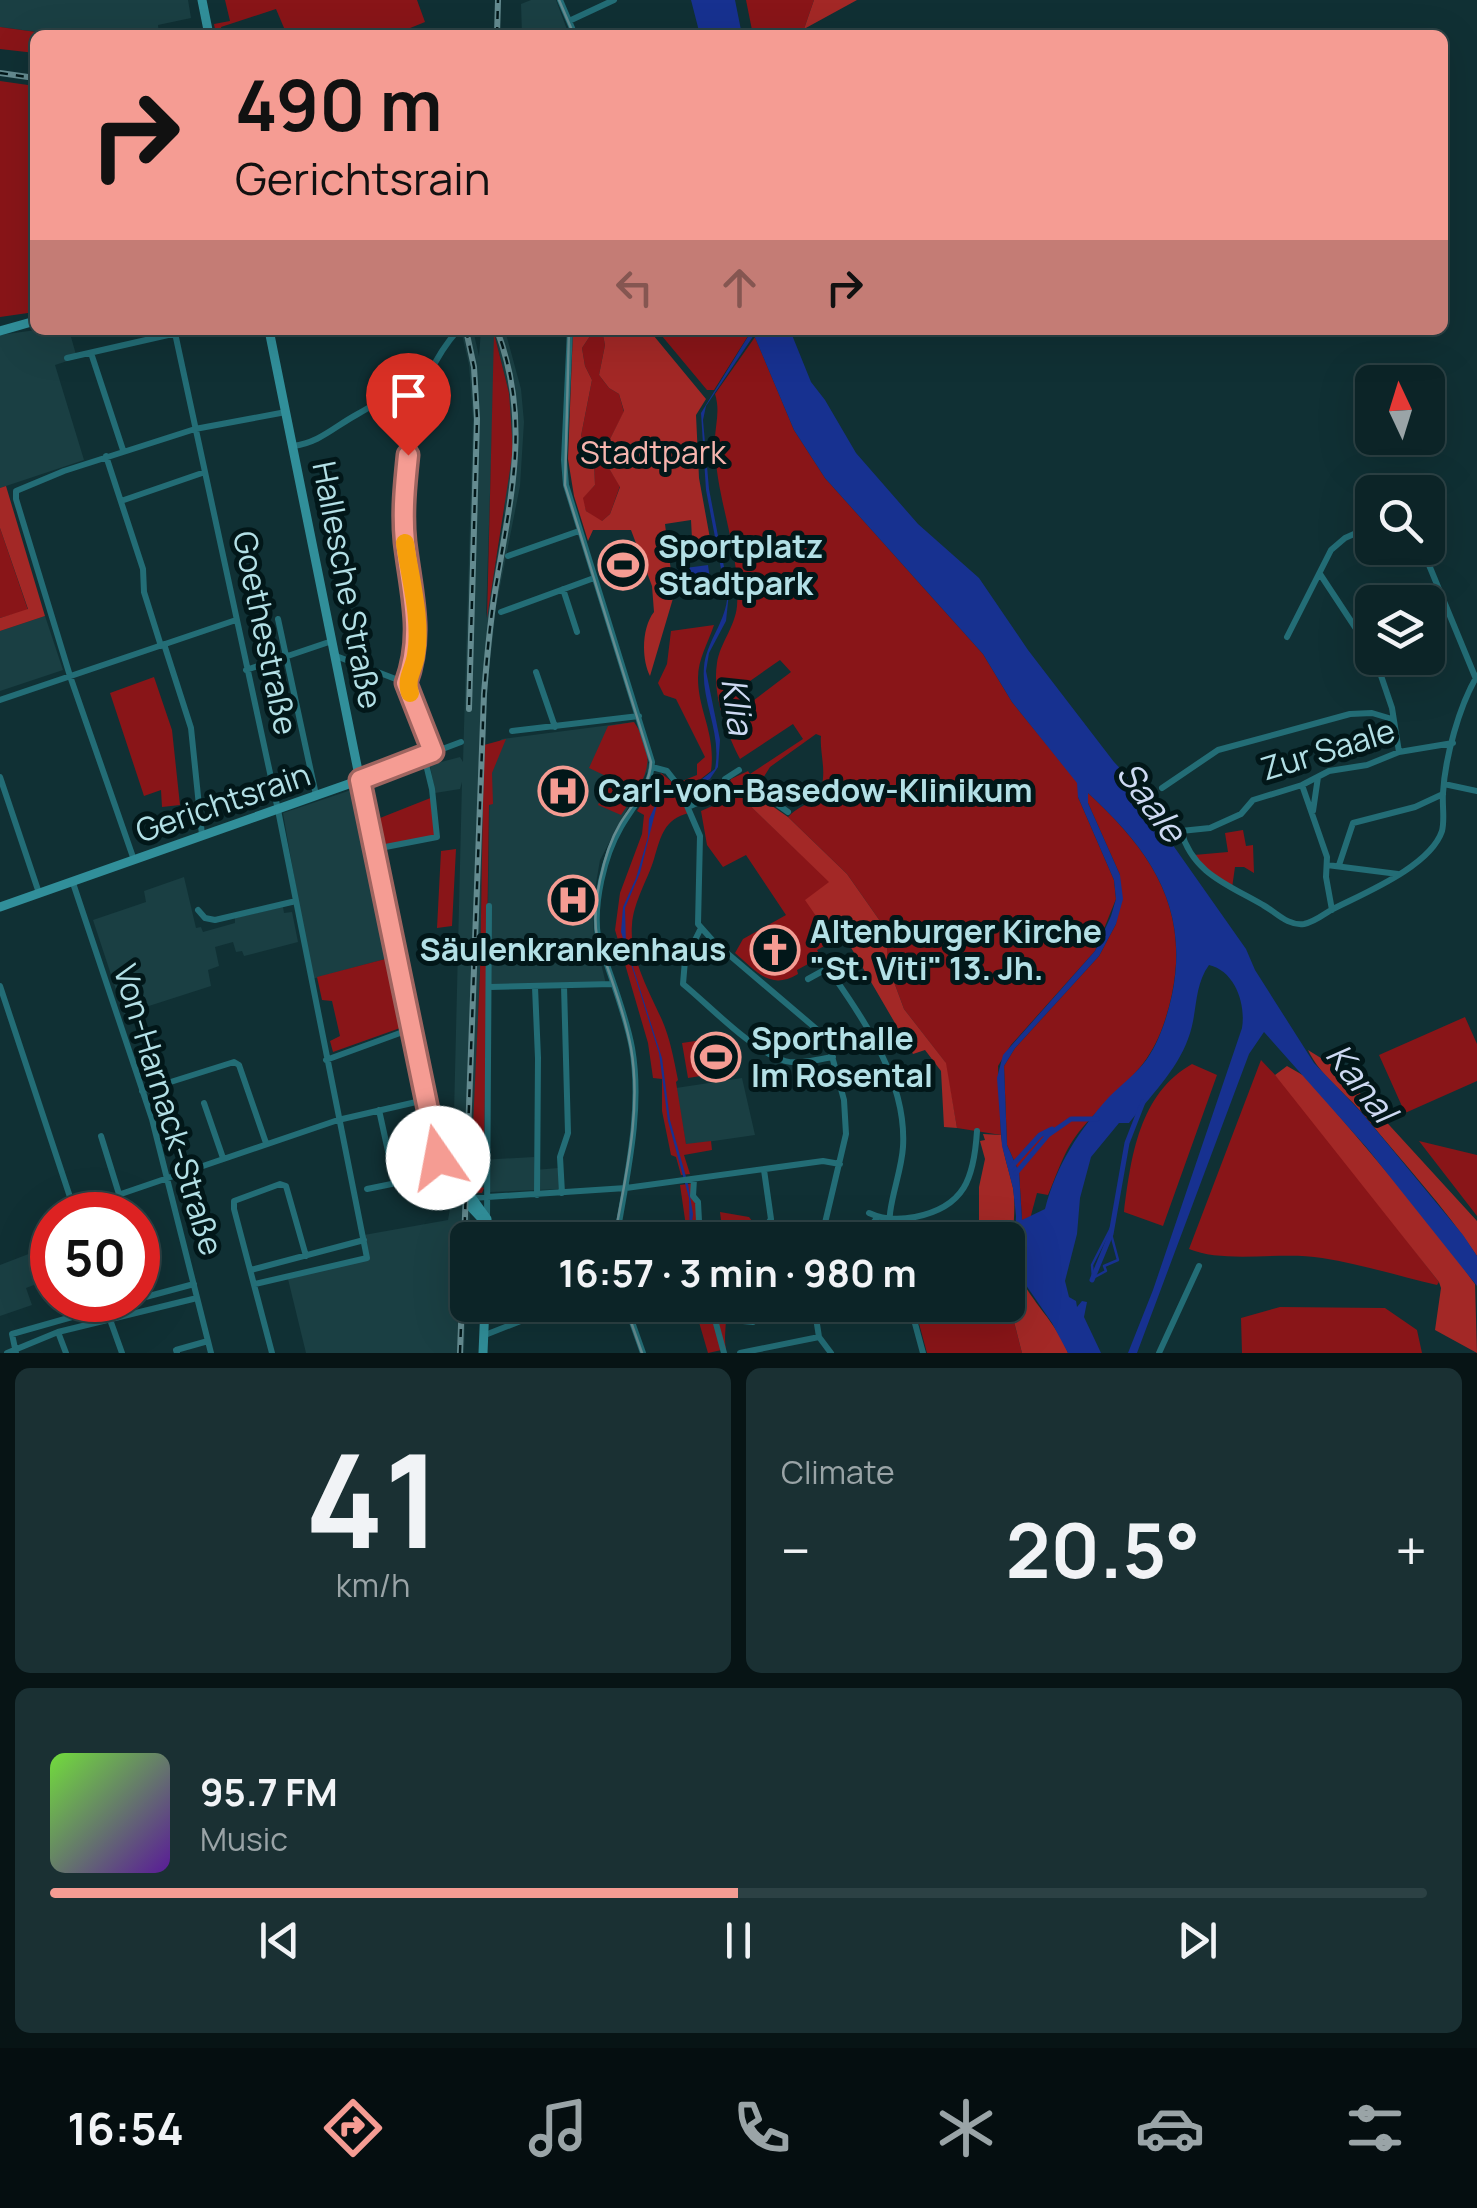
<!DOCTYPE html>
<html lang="en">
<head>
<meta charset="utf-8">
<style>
	body { margin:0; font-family:Manrope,sans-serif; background:#1a3033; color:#f1f3f6; height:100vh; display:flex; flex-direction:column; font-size:38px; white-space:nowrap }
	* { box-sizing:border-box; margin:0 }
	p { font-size:32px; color:#9aa4a7 }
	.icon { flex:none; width:55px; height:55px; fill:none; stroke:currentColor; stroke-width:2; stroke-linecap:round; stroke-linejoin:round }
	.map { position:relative; height:1353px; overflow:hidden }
	.drawer { display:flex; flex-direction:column; gap:15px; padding:15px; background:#071415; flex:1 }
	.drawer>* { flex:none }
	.top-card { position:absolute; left:30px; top:30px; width:1418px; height:305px; border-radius:15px; box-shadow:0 10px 40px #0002,0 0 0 2px #2c4144; background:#f59c93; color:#111; overflow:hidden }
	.needle { width:65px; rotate:356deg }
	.buttons { position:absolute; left:1355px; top:365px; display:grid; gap:20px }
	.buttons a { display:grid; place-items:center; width:90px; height:90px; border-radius:15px; background:#0c2427; box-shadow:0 10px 40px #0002,0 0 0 2px #2c4144; font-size:50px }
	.speed { position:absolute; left:30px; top:1192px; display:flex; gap:20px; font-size:50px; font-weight:700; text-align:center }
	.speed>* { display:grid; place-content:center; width:130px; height:130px; border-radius:50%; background:#0c2427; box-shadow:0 10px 40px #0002,0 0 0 2px #2c4144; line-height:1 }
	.speed .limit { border:15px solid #d22; background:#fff; color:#111 }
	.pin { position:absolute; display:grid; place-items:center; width:85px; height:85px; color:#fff; margin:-102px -42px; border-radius:50% 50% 50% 0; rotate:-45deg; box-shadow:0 0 10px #0007 }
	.pin .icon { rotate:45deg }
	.me { position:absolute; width:110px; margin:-55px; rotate:348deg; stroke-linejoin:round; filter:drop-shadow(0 0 8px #0008) }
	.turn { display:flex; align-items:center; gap:35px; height:210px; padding:0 40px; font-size:45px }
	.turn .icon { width:130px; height:130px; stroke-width:2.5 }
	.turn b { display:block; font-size:70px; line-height:85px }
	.lanes { display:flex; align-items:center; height:95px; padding:0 40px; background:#0003; justify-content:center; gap:50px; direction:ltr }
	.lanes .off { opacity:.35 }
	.big { font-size:75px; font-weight:700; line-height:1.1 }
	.drawer .card { flex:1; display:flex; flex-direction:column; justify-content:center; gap:15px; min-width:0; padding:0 35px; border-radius:15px; background:#1a3033 }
	.drawer .dial { align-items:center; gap:0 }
	.dial b { font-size:130px; line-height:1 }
	.song { display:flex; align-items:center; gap:30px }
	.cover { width:120px; height:120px; border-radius:15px; background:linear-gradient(135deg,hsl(100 70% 55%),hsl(270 70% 35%)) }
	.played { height:10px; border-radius:5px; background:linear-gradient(90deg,#f59c93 50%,#2c4144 50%) }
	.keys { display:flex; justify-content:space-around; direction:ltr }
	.heat { display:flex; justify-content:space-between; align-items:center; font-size:55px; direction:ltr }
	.drawer .tiles { flex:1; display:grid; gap:15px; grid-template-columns:1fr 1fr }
	.card:last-child { grid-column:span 2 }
	.trip { position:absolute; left:450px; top:1222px; width:575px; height:100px; border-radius:15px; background:#0c2427; box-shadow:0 10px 40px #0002,0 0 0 2px #2c4144; font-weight:700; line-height:100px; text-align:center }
	.menu { display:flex; height:160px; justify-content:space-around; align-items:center; background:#050e10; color:#9aa4a7 }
	.menu .icon { width:70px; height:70px }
	.menu .on { color:#f59c93 }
	.menu b { font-size:45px; color:#f1f3f6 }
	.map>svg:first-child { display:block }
</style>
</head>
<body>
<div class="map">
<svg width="1477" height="1353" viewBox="0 0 1477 1353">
	<rect width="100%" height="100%" fill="#103034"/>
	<path fill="#1a3f43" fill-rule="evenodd" d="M0 0H188L191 18 158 25 159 35H59L0 27Z
		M531 0H556L569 35H522L521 4Z
		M36 330H69L77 358 55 365 84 460 0 488V335Z
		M461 330H473L479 356 481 330H505L521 389 524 422 520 486 496 607 485 709 480 973 464 1353H306L288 1279 369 1259 364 1235 448 1220 452 1197 462 782 460 789 435 793 430 765 460 757 463 762 473 419 469 365ZM495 337 509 393 504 517 486 618Z
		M45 616 63 670 0 691V631Z
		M634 722 648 762V770L600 860 592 907 594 935 606 984 487 987 490 749 502 739Z
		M354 789 389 958 312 979 283 813Z
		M184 877 196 928 201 927 203 932 235 923V918L283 907 284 913 292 912 298 942 244 956 242 951 236 952 233 942 215 947 219 966 208 970 211 986 124 1014 93 920 146 902 144 891Z
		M742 1078 755 1135 686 1145 676 1088Z
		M534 1157 535 1170 558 1168 560 1189 490 1192 481 1188V1160Z
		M52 1245V1278L26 1288 32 1305 0 1316V1265Z"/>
	<path fill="#891518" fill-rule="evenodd" d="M225 0H417L425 22 393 35H287L276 9 221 27 222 35H216L214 24 230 21Z
		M746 0H814L804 29 783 35H753Z
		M0 27 58 35H35V53L0 49Z
		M0 81 35 86V312L0 317Z
		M594 330H602L605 345 599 375 609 388 619 394 624 412 609 441 607 465 620 486 610 514 601 522 586 511 582 498 595 485 594 460 581 436 592 380 585 366 582 348Z
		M657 330H746L748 336 714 390H707Z
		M494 333 509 393 513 450 487 618Z
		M755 337 794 430 825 478 983 654 1012 702 1078 783V797L1114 880 1116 899 1095 951 1011 1045 998 1066 1001 1135 957 1128 945 1062 904 1009 887 963V931L847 874 788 817C797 807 806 806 814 798 831 782 819 755 821 736L816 734 770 767 760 783 780 791 787 799 767 789H733L728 786 731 779 748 771 750 774 803 739 793 724 740 759C726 732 712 694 717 663 720 643 735 627 737 606 741 551 716 500 715 446 714 427 721 413 715 394ZM780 660 791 672 749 704 740 688Z
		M0 528 28 610 0 618Z
		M714 625C708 643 698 659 698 678 698 711 716 733 711 771L697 782 685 786 682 781 697 775V764L705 757 676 699 664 695 658 683 667 664 671 631Z
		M154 677 172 730 180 805 162 807 161 790 144 796 110 693Z
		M634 722C661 761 643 782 621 815L598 805 610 778 589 768 608 726Z
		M506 739 492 773 493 804 489 805 484 1160 481 1161V1187L484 1188 482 1193 470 1192 480 973 484 745Z
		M661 773 672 782 689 813C664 819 661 836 654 859 648 879 633 903 632 925 629 956 650 993 662 1020 670 1038 674 1060 678 1080L676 1082 686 1144 711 1141 712 1150 684 1155 690 1174 681 1175 676 1157 671 1155 662 1111V1079L653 1078 648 1043 615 930 620 893 642 834 644 815 637 811Z
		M1087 792C1149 849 1190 906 1172 994 1167 1017 1160 1039 1147 1058 1125 1090 1090 1112 1070 1145 1061 1160 1055 1179 1048 1195L1037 1193 1030 1219 1022 1220 1019 1172 1007 1145 1004 1066 1015 1048 1099 956 1116 924 1120 875 1088 803Z
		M735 796 742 798 830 882 829 935 824 939 828 944 817 950 821 957 797 970 798 974C770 991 756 971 735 953L743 939 786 915 746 855 723 867 707 845 701 811Z
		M433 797 437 837 385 847 380 818Z
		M1243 830 1246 846 1253 845 1254 873 1244 867H1235L1232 888 1213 877 1194 855 1228 852 1225 833Z
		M456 849 452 926 437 928 441 851Z
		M389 958 403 1027 333 1052 330 1041 340 1036 332 1001 322 1000 317 977Z
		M1465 1017 1477 1044V1081L1405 1113 1379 1055Z
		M702 1040 707 1075 688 1078 682 1043Z
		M1261 1060 1294 1095 1439 1282 1437 1285C1399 1276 1360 1264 1322 1258 1281 1251 1225 1264 1189 1249Z
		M1192 1064 1217 1075 1163 1226 1124 1212C1131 1157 1139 1094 1192 1064Z
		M1419 1141 1477 1155V1216Z
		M695 1183 693 1192 700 1202 703 1240 723 1236 720 1212 749 1217 752 1221 739 1240H688L680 1185Z
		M987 1220 992 1240 896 1238 920 1232 922 1237Z
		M1008 1298 1022 1353H927L914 1305H1008Z
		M694 1305H725C728 1322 723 1335 726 1349L708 1353Z
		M1280 1307 1385 1308 1417 1330 1422 1353H1242L1241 1318Z"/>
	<path fill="#a32826" d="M814 0H857L804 29Z
		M573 330H594L582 348 585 366 592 380 581 436 594 460 595 485 583 498 586 511 602 521 610 514 620 487 607 465 609 441 624 411 619 394 609 388 599 375 605 345 602 330H649L706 399 696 415 699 478 713 555 693 557 691 520 665 524 674 595 650 676C641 658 642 627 654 612L652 586 631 530H593L588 541 574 496 568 459Z
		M6 486 45 616 0 631V618L28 609 0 528V488Z
		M742 798 762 799 788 817 847 874 887 931V963L904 1009 946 1063 957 1128 944 1127 941 1071 925 1050 913 1054 846 939 830 948 824 939 829 935 805 900 829 882Z
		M1308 1050 1337 1068 1477 1221V1256C1444 1206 1402 1162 1364 1115 1346 1093 1320 1076 1308 1050Z
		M1287 1066 1306 1077 1435 1229 1475 1284 1477 1353 1435 1330 1441 1288 1439 1282 1275 1075Z
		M983 1134 1001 1135C1003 1154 1009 1170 1013 1188 1018 1216 1007 1246 1018 1273 1031 1302 1057 1323 1068 1353H1022L1008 1298V1240H992L987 1221 979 1222V1187L985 1159 980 1141 985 1140Z"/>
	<path fill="#173190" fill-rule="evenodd" d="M691 0H735L742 35H700Z
		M752 330H790L811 382 825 400 856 453 918 524 979 578 1028 650 1114 762 1137 786 1144 804 1246 949 1255 970 1314 1063 1362 1113 1463 1235 1477 1256V1286L1367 1148 1264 1032 1249 1054 1137 1353H1128L1153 1290 1242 1028C1246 1004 1235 971 1209 965 1193 987 1198 1014 1188 1039 1177 1070 1149 1098 1129 1123H1119L1091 1157 1080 1198 1077 1234 1065 1281 1069 1297 1076 1301 1077 1307 1082 1301 1087 1302 1084 1317 1101 1353H1068L1052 1323 1019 1275 1014 1258 1016 1216 1013 1188 1002 1146 997 1078 1003 1055 1095 951 1111 916 1116 899 1114 880 1078 797 1077 783 1012 702 983 654 825 478 794 430 754 335 706 406 703 420 709 489 729 593 726 621 709 653 706 671 720 740 718 767 710 779 666 797 657 805 640 873 625 908 626 945 662 1058 670 1120 688 1184 693 1214 690 1240 689 1198 668 1121 659 1053 621 932 623 907 636 878 648 837 649 819 659 797 697 783 715 769C722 733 701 702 704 667 706 643 724 624 727 600L706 490 701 413ZM1088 793C1150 850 1190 907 1172 995 1167 1017 1160 1040 1147 1059 1136 1074 1122 1084 1109 1097 1079 1130 1056 1166 1045 1209L1022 1220 1019 1172 1007 1145 1004 1066 1015 1048 1099 956 1116 924 1123 899 1120 875 1088 803Z
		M708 565 711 586 681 590 678 569Z"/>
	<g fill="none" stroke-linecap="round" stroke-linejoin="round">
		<path stroke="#173190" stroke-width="2.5" d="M1111 1234 1118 1260 1104 1266 1106 1271 1093 1278 1092 1265 1114 1222"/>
		<path stroke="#173190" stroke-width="5" d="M1011 1167 1040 1135 1052 1129
			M1016 1173 1048 1135 1071 1119H1097
			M1092 1280 1111 1234 1127 1143 1143 1102"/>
		<path stroke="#284a4f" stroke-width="9" stroke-dasharray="9 4.5" stroke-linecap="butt" d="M455 1179 469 1194
			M455 1188 468 1204"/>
		<path stroke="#236d76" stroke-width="6" d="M560 0 575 35
			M569 21 614 0
			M219 330 222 331
			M570 330 564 460 566 485 652 762C651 788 633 806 621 827 604 856 593 904 598 937 609 974 625 1010 632 1048 643 1110 626 1179 616 1240
			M175 333 278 810 367 1258 255 1284
			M91 353 123 450
			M67 358 190 330
			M293 446C319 443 334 427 356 415 384 399 403 388 429 368
			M106 456 143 569 144 592 161 646
			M121 501 205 472
			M1422 548 1476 679
			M508 556 579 531
			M1320 574 1372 653
			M563 589 577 632
			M501 612 594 578
			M278 619 316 795
			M1287 637 1331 550 1345 538 1372 526
			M164 644 191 728 202 835
			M336 656 406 683
			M1375 658 1392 708 1399 752
			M246 670 332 641
			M536 672 555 727
			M0 700 236 620
			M512 731 639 716
			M1453 743 1399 752 1367 765 1329 771 1302 785 1253 800 1241 814 1210 828 1181 831C1193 874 1229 885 1263 905 1276 912 1287 926 1304 924 1314 922 1323 915 1331 910 1362 894 1430 867 1442 831 1445 819 1442 806 1443 793 1445 758 1459 706 1477 676
			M433 752 406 683C425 631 410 593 405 540 399 470 410 384 458 330
			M652 767 667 771 678 785 700 836 698 924 714 942 827 1038 844 1100 846 1134 821 1240
			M0 777 39 893
			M360 780 461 742
			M1444 784 1477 791
			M1302 785 1327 857 1326 877 1332 910
			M1162 788 1218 750 1350 714 1372 713 1392 719
			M727 790 725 779 739 770
			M688 807 727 790 770 799 788 812
			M1313 811 1318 777
			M375 849 437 837 432 789 424 756
			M134 860 70 676 16 499V491L64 471 195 429 286 412
			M1327 865 1398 874
			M1339 865 1353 823 1415 807 1443 794
			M73 883 152 1119 211 1353
			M198 910 205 918 215 920 296 901
			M701 928 685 960 683 984C710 1006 752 1051 785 1061 798 1065 819 1059 833 1057
			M808 979 828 968C864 1020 907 1081 903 1147 901 1178 884 1210 891 1240
			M0 986 76 1215
			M490 987 613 984
			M535 987 538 1058 537 1195
			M828 1038 877 1047
			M326 1060 411 1029
			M142 1091 234 1062 239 1065 266 1143
			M204 1103 223 1158
			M379 1110 395 1183
			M101 1136 119 1194
			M694 1179 693 1196 698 1202 700 1240
			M367 1189 421 1178
			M562 1193 560 1157 568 1133 564 986
			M472 1198 626 1188 823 1161 840 1164
			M74 1210 338 1120 425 1100
			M869 1213C884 1220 899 1220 915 1217 965 1207 974 1178 977 1131
			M487 1219 489 906
			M771 1220 773 1240
			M757 1240 771 1219 764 1170
			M859 1240 878 1217
			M251 1270 364 1240
			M138 1299 194 1284
			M103 1300 122 1353
			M626 1305 643 1353
			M711 1305 724 1353
			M740 1305 743 1321 753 1322 752 1315 741 1308
			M814 1305 819 1337 831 1353
			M910 1305 923 1353
			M58 1332 66 1353
			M485 1335 561 1305
			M7 1353 58 1332 197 1298
			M16 1353 12 1334 132 1300
			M177 1353 176 1350 208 1341
			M272 1353 234 1209V1201L280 1184 286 1186 306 1256
			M740 1353 819 1337
			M1159 1353 1199 1266"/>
		<path stroke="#318f9a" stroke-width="9" d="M202 0 209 35
			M269 330 434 1147 455 1188
			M0 331 35 321
			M0 907 360 780
			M469 1194 487 1219 488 1240
			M468 1204 482 1219
			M483 1353 485 1305"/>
		<path stroke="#648b90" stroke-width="2.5" d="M559 0 574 35
			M569 330 565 485 651 762C650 787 632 804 620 824 604 851 591 906 597 937 609 973 624 1011 631 1048 642 1111 625 1179 614 1240
			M625 1305 642 1353"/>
		<g stroke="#648b90" stroke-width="6">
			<path id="rail" d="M497 35 498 0
				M0 73 35 78
				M466 330 474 367 477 419 469 709
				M460 1353 484 694C487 656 490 618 497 580 512 491 530 418 497 330"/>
		</g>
		<use href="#rail" stroke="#021719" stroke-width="2.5" stroke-dasharray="8" stroke-linecap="butt"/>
	</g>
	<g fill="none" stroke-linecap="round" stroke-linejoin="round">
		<g stroke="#9f6560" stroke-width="25">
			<path id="route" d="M408 455C405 484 402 513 405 542 411 593 424 634 406 683L433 752 360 780 438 1158"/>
		</g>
		<use href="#route" stroke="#f59c93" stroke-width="18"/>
		<path stroke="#f59e0b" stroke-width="18" d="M405 543C410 578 422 620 416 655 414 670 405 678 410 693"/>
	</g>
	<defs>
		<g id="stadium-ring" transform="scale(2.5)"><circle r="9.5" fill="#021719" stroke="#f59c93" stroke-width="1.5"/><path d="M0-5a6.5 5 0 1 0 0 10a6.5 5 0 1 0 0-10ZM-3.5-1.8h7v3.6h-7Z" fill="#f59c93"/></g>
		<g id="hospital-ring" transform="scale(2.5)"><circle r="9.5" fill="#021719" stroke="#f59c93" stroke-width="1.5"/><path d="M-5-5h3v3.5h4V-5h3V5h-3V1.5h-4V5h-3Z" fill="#f59c93"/></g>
		<g id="church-ring" transform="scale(2.5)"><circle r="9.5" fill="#021719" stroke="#f59c93" stroke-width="1.5"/><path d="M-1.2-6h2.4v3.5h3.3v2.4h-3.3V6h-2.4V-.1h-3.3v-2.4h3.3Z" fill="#f59c93"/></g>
	</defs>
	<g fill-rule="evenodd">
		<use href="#stadium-ring" x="623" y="565"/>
		<use href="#hospital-ring" x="563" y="791"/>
		<use href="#hospital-ring" x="573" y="900"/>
		<use href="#church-ring" x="775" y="950"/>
		<use href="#stadium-ring" x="716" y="1057"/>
	</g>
	<g text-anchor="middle" stroke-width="10" stroke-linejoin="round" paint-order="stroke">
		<g font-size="32" fill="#f6b5ae" stroke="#021719">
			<text x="653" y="464">Stadtpark</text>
		</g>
		<g font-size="32" font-weight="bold" fill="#b3e0e6" stroke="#021719" text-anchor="start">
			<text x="658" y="558">Sportplatz<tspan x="658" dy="37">Stadtpark</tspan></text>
			<text x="598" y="802">Carl-von-Basedow-Klinikum</text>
			<text x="810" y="943">Altenburger Kirche<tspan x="810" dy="37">"St. Viti" 13. Jh.</tspan></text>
			<text x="573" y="961" text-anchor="middle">Säulenkrankenhaus</text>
			<text x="751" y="1050">Sporthalle<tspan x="751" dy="37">Im Rosental</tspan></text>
		</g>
		<g font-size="32" fill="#b3e0e6" stroke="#021719">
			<text transform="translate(347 585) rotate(79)" y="11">Hallesche Straße</text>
			<text transform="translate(265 633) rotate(78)" y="11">Goethestraße</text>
			<text transform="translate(1328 750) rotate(-17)" y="11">Zur Saale</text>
			<text transform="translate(223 803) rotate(-19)" y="11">Gerichtsrain</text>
			<text transform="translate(168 1110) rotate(73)" y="11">Von-Harnack-Straße</text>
		</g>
		<g font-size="35" font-style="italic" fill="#cdd9f2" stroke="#021719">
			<text transform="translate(737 706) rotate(82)" y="12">Klia</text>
			<text transform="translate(1151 802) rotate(54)" y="12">Saale</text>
			<text transform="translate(1361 1083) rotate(52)" y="12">Kanal</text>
		</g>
	</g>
</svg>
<div class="buttons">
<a><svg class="needle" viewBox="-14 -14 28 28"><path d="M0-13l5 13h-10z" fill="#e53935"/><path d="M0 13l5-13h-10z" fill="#9aa4a7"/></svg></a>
<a><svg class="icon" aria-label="search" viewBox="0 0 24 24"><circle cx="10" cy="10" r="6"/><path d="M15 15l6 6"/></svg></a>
<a><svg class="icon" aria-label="layers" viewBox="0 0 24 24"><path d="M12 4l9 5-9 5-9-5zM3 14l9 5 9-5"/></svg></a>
</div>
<div class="speed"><div class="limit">50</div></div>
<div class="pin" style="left:408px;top:455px;background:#d93025"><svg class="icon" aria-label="arrive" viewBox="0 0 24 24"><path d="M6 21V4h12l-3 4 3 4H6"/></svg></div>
<svg class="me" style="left:438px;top:1158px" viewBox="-20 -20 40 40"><circle r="19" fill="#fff"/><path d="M0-13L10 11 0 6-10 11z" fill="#f59c93"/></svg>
<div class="trip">16:57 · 3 min · 980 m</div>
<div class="top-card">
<div class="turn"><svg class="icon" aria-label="right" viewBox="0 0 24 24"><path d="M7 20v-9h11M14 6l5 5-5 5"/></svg><div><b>490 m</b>Gerichtsrain</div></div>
<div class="lanes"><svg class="icon off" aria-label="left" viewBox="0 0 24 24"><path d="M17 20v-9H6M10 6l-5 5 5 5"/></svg><svg class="icon off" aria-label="ahead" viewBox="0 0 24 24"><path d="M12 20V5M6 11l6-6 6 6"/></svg><svg class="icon" aria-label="right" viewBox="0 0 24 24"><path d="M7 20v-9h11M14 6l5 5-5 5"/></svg></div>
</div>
</div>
<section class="drawer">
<div class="tiles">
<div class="card dial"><b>41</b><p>km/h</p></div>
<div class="card"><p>Climate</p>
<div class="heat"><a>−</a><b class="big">20.5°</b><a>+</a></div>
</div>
<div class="card">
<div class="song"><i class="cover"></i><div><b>95.7 FM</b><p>Music</p></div></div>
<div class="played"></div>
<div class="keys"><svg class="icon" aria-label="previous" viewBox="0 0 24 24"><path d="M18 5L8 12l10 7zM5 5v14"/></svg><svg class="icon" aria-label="pause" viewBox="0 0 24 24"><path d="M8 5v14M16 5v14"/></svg><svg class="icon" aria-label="next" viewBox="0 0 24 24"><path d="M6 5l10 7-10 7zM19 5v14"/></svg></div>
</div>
</div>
</section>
<nav class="menu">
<b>16:54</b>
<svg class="icon on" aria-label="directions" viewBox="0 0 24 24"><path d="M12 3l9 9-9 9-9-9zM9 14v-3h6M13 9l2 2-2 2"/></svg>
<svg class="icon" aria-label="music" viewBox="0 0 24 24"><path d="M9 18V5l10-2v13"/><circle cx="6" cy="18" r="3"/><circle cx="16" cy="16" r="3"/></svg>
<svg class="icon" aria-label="phone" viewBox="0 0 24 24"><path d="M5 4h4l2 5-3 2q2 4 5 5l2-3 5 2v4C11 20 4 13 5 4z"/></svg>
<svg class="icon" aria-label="climate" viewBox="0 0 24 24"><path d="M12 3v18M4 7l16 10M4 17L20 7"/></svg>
<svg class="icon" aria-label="car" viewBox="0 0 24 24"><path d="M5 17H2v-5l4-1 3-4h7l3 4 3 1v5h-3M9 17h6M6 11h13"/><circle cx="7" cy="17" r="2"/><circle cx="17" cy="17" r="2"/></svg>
<svg class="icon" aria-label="filters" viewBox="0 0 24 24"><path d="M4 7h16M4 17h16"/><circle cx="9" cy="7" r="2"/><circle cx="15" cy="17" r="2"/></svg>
</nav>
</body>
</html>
